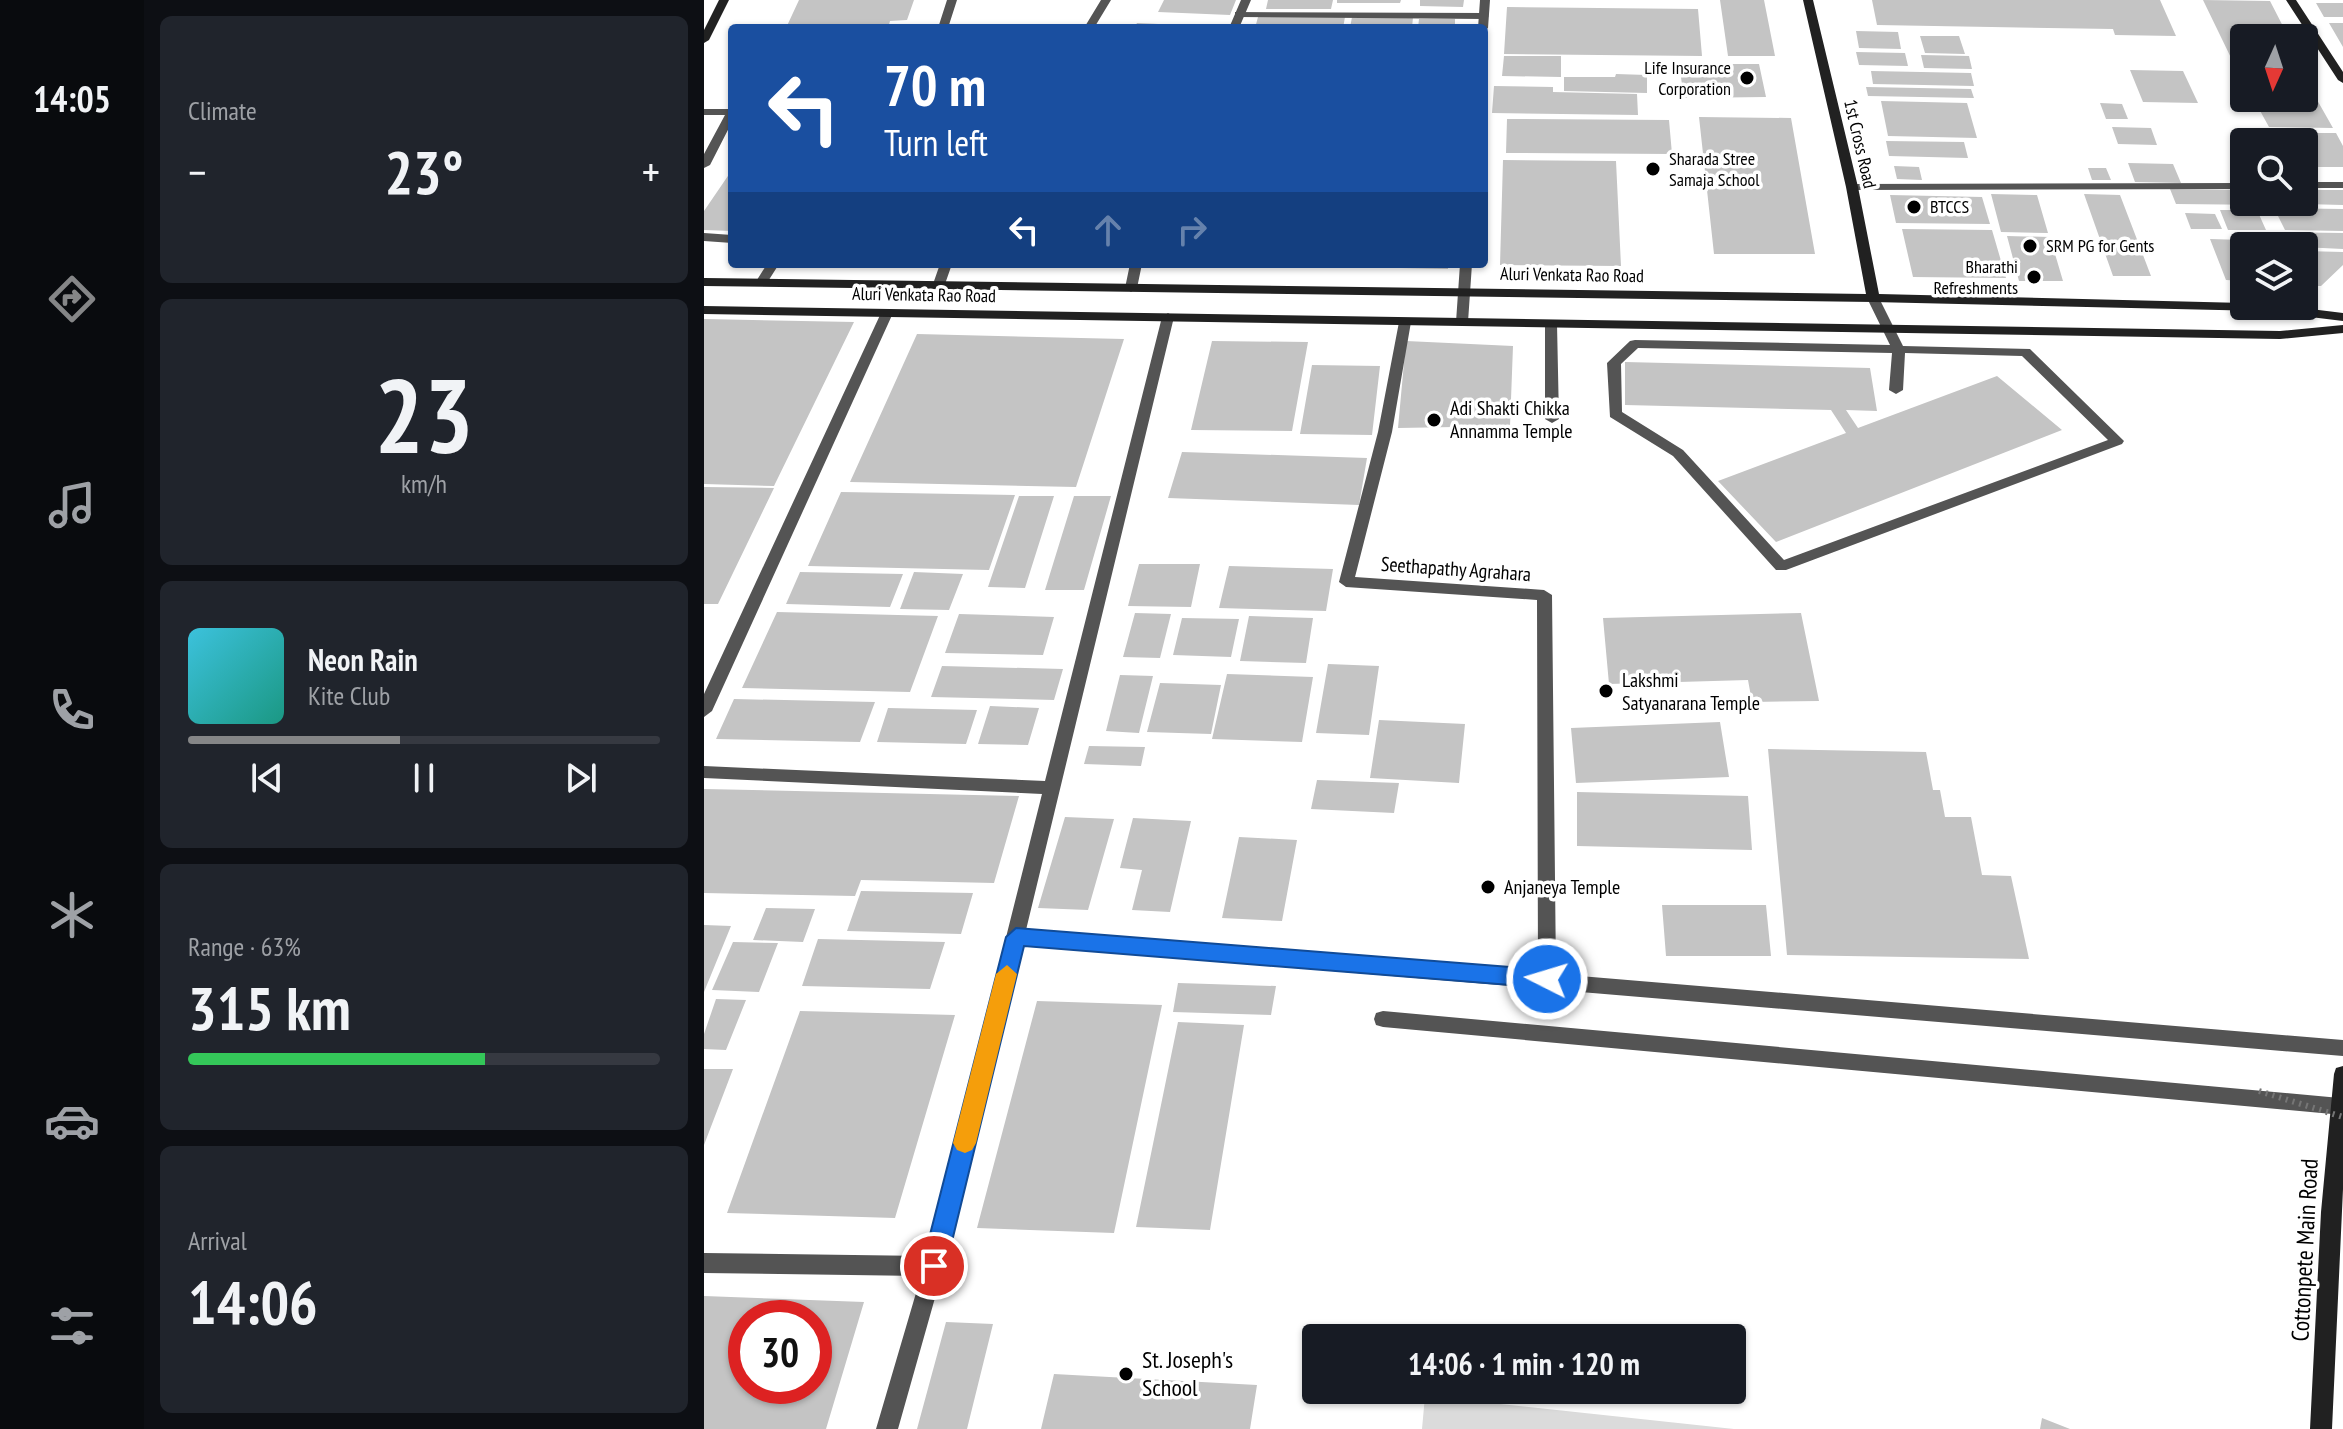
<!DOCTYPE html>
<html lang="en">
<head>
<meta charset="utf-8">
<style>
	body { margin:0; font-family:"PT Sans Narrow",sans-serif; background:#20242c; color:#f1f3f6; height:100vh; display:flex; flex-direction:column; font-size:30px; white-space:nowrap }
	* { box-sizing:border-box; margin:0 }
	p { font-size:26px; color:#9ea1a6 }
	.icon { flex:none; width:44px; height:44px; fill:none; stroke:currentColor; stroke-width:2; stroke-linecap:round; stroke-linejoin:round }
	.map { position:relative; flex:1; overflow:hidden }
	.panel { display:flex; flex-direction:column; gap:16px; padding:16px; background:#0d0f14; width:560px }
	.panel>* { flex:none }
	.banner { position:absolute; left:24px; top:24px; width:760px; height:244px; border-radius:8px; box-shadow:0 2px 6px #0004; background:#1a4fa0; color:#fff; overflow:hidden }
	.needle { width:52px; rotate:183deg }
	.fabs { position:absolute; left:1526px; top:24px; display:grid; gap:16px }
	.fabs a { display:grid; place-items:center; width:88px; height:88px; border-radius:8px; background:#171b24; box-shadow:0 2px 6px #0004; font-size:40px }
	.speed { position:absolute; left:24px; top:1300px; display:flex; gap:16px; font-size:40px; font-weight:700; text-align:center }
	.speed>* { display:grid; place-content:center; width:104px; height:104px; border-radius:50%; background:#171b24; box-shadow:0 2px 6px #0004; line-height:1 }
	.speed .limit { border:12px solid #d22; background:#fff; color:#111 }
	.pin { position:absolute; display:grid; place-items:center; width:68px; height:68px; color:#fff; margin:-34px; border:4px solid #fff; border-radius:50%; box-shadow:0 2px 8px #0007 }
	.me { position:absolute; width:88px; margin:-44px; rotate:275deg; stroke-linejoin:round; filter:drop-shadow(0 0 6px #0008) }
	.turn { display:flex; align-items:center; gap:28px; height:168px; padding:0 24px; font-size:36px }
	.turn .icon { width:104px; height:104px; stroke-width:2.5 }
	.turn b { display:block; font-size:56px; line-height:68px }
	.lanes { display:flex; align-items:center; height:76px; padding:0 24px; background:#0003; justify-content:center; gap:40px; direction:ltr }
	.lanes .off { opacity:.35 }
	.big { font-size:60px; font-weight:700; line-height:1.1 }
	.panel .widget { flex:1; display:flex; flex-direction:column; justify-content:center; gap:12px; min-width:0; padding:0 28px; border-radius:12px; background:#20242c }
	.panel .dial { align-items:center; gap:0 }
	.dial b { font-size:104px; line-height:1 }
	.song { display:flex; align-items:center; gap:24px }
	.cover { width:96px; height:96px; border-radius:12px; background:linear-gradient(135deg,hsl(190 70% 55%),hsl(170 70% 35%)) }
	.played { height:8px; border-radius:4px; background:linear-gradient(90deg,#858687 45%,#363941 45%) }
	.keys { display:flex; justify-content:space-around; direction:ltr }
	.heat { display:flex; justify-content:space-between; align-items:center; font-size:44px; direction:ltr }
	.charge { height:12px; border-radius:6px; background:linear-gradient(90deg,#34c759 63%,#363941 0) }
	.trip { position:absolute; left:598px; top:1324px; width:444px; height:80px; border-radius:8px; background:#171b24; box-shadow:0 2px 6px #0004; font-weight:700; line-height:80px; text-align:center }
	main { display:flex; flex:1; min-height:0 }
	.menu { display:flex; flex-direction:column; width:144px; justify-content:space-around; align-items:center; background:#090b0e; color:#9ea1a6 }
	.menu .icon { width:56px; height:56px }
	.menu .selected { color:#858687 }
	.menu b { font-size:36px; color:#f1f3f6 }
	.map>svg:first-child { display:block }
</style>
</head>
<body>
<main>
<nav class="menu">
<b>14:05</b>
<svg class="icon selected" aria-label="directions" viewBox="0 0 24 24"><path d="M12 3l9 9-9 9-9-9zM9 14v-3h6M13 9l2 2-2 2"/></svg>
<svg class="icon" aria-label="music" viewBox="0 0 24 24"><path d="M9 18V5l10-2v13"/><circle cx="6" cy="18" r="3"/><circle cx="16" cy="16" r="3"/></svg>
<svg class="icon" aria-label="phone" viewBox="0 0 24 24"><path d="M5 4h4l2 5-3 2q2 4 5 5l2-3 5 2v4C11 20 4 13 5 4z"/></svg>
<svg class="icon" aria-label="climate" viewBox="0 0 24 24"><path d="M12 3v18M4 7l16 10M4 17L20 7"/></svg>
<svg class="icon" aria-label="car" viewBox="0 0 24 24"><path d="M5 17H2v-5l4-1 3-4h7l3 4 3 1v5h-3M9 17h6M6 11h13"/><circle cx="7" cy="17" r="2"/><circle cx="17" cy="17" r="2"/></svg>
<svg class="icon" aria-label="filters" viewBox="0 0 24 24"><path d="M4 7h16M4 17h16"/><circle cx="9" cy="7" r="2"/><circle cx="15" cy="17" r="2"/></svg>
</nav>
<section class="panel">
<div class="widget"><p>Climate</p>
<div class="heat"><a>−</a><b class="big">23°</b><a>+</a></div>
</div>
<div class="widget dial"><b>23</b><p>km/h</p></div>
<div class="widget">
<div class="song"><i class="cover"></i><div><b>Neon Rain</b><p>Kite Club</p></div></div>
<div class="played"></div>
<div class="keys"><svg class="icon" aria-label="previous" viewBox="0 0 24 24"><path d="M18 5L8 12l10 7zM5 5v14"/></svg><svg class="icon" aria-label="pause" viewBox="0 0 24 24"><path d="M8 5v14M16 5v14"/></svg><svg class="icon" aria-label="next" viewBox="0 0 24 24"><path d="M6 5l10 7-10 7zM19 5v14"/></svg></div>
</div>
<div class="widget"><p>Range · 63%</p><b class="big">315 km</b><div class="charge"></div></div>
<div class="widget"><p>Arrival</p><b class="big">14:06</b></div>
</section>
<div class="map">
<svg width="1639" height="1429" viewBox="0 0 1639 1429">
	<rect width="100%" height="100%" fill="#fff"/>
	<path fill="#dbdbdb" d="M721 1396 1030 1429H718Z"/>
	<path fill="#c4c4c4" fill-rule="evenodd" d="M95 0H210L203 20 186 21 184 28H82Z
		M460 0H532L526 15 454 12Z
		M564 0H629L627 9H562Z
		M633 0H697L696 3H633Z
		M716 0H760L759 7 716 6Z
		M1016 0H1060L1071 56H1024Z
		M1168 0H1456L1472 36 1411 35 1409 29 1173 25Z
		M1499 0 1566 1 1585 38H1540V64H1530Z
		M1612 3H1639V17H1620Z
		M803 7 994 9 998 56 800 54Z
		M554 17H641L639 28H551Z
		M648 17H709L708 28H646Z
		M715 19H751V28H714Z
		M433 23 476 25 474 28H430Z
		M1625 23H1639V47Z
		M1152 31 1194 32 1197 49 1155 48Z
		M1216 36H1255L1261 54 1221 53Z
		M1152 52 1201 53 1204 66 1155 65Z
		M1217 55 1265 56 1268 69 1220 68Z
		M800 56H857V77L798 76Z
		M975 64H1055L1062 97 980 98Z
		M1426 70 1479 71 1494 103 1439 102Z
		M1167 71 1267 73 1270 86 1169 84Z
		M912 74 943 75V93L860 91V77H911Z
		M1600 77 1629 128 1565 127 1549 98H1600Z
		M790 86 849 87V92L933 94 934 115 788 113Z
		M1162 87 1267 89 1270 98 1164 96Z
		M1177 101 1263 103 1273 138 1184 136Z
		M1396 103 1418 104 1424 119H1402Z
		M995 117 1087 118 1111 254H1010Z
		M803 119 965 120 968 154 802 153Z
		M1408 127 1447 128 1453 145 1414 144Z
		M1554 133H1632L1639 146V167H1600V142H1559Z
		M1182 141 1260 142 1264 158 1185 156Z
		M799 160 912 161 917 266 796 265Z
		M1424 163 1469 164 1477 183 1431 182Z
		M1190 166 1215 167 1218 180 1193 179Z
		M1384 168H1402L1407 180H1388Z
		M28 170V231L0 230V211Z
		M1466 189 1540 190V202H1566L1568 205 1472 204Z
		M1600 190H1639V205L1600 204Z
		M1287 194 1333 195 1344 233 1297 232Z
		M1380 194 1416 195 1447 276H1409Z
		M1186 195 1278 197 1286 224 1192 223Z
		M1570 208 1639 209V231L1581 230Z
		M1516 210H1553L1562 230H1524Z
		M1481 213 1511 214 1518 229H1487Z
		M1198 229 1288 230 1302 278 1209 277Z
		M1572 232 1639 233V249L1577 246Z
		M1303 236 1346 237 1359 281H1315Z
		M1506 239 1573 241 1576 246H1540V281L1522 280Z
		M1600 251 1639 252V265L1617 286H1600Z
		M510 264H744V269Z
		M0 319 150 322 70 486 0 484Z
		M213 334 420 339 372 487 146 482Z
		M508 341 604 342 588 431 487 430Z
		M702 341 809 346 806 426 694 428Z
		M921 362 1166 368 1173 411 1142 410 1154 428 1293 376 1358 430 1072 542 1014 481 1142 433 1127 410 921 405Z
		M608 365 676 366 668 435 596 434Z
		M478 452 663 458 655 505 464 498Z
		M0 487 70 488 14 604H0Z
		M137 492 311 495 285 570 104 566Z
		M315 496H350L321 588 284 587Z
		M370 496H407L380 590H341Z
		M435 564H496L487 607 424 606Z
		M525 566 629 569 622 611 515 608Z
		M96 572 199 574 186 607 82 604Z
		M210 572 259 574 245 610 196 609Z
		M73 612 234 616 206 692 38 688Z
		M431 613 467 614 456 658 419 657Z
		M1097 613 1115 701 1048 702 1044 680 905 684 899 618Z
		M255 614 350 617 339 655 241 653Z
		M545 616 609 618 602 663 536 661Z
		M478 618 535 619 527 657 469 655Z
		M624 664 675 666 665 735 612 733Z
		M238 666 359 669 350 700 227 697Z
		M523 674 609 677 598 742 508 739Z
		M416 675 449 676 435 733 402 731Z
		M456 683 517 685 507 734 443 732Z
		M30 699 171 702 156 742 12 739Z
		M286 706 335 708 324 745 274 744Z
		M184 708 273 710 262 744 173 742Z
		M675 720 761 724 755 783 666 778Z
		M1016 722 1025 777 872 783 867 728Z
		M385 746 441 747 437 766 380 764Z
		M1064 749 1222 752 1229 790H1236L1241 817H1267L1278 875 1307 876 1325 959 1083 955Z
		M613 780 695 783 690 813 607 809Z
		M0 789 315 796 290 883 157 880 151 896 0 893Z
		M873 792 1044 796 1048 850 873 846Z
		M361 817 410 819 384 910 334 908Z
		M429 818 487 821 466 912 428 910 438 870 416 868Z
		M535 837 593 840 578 921 518 918Z
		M157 891 269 893 257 934 143 931Z
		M958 905H1062L1067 956H962Z
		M62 908 111 909 99 942 49 940Z
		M0 925 27 926 0 992Z
		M114 939 241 942 226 989 98 986Z
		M29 942 74 943 55 992 8 990Z
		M474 983 572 986 567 1015 469 1012Z
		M12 999 42 1000 22 1050 0 1049V1034Z
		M333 1001 458 1005 410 1233 273 1228Z
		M96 1011 251 1015 191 1218 23 1213Z
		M474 1022 540 1025 506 1230 432 1227Z
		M0 1069H29L0 1145Z
		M0 1296 160 1302 122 1429H0ZM42 1318H110V1386H42Z
		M242 1322 289 1324 263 1429H213Z
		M350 1374 553 1385 546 1429H337Z
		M1338 1418 1366 1429H1336Z"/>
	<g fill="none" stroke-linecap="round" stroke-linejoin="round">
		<path stroke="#767676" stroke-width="4" stroke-dasharray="1 3" stroke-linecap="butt" d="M1556 207H1586"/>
		<path fill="#545454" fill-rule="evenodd" d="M531 12 780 13 785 16 780 19 535 17 531 16Z
			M0 109H28V122L6 165 0 168V154L21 115H0Z
			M0 233 28 235V243L0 241Z
			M63 264H75L61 286H53L51 283Z
			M1169 294 1175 298 1199 346 1326 349 1420 441 1418 444 1082 570H1072L969 456 906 417 903 363 926 341 931 340 1186 345 1163 298ZM934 348 1188 353 1185 390 1192 394 1199 390 1201 353 1318 356 1404 440 1080 560 979 450 918 412 917 364Z
			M847 320 853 324 855 419 848 423 841 419V324Z
			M679 1011 1636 1098 1639 1099V1115L679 1027 672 1025 670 1019 672 1013Z"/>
		<path fill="#545454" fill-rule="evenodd" d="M243 0H253L244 28H234Z
			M397 0H407L390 28H380Z
			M537 0H547L535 28H525Z
			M776 0H786L784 28 780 31V28H774Z
			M1600 182H1639V188H1600Z
			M1540 183V189L1148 190 1142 187 1148 184Z
			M236 264H248L241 284 235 288 229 284Z
			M426 264H438L433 288 427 292 421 288Z
			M756 264H768L764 322 758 326 752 322Z
			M183 309 189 313 8 711 0 717V694L177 313Z
			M464 313 470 317 322 930 834 973 833 600 642 587 635 582 674 432 695 322 701 318 707 322 688 432 651 577 840 590 848 595 852 974 1639 1040V1056L318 945 240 1266 194 1429H172L217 1276 0 1273V1253L222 1256 338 794 0 778V766L341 781 458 317Z"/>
		<path fill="#212121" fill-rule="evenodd" d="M15 0H25L5 40 0 43V30Z
			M1099 0H1109L1154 187 1175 294 1540 303V306H1581L1639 313V321L1559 311 1169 302 0 286V278L1162 294 1142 187Z
			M1582 0H1592L1639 72V83L1634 80Z
			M0 306 1576 331 1639 325V333L1576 339 0 314Z
			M1639 1066V1189L1628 1429H1606L1617 1212 1630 1074 1632 1068Z"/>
		<path stroke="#767676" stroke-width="6" stroke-dasharray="2 5" stroke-linecap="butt" d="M1555 1091 1639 1117"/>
	</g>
	<path fill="#1a73e8" stroke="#114b97" stroke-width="2" d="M312 928 843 970 853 979 843 988 320 946 242 1266 238 1274 230 1277 222 1274 218 1266 302 937Z"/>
	<path fill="#f59e0b" d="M303 965 313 974 272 1143 268 1150 261 1153 253 1150 249 1143 292 974Z"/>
	<g fill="#000" stroke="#fff" stroke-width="3">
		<circle cx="1043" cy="78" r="8"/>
		<circle cx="949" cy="169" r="8"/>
		<circle cx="1210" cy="207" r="8"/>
		<circle cx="1326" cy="246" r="8"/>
		<circle cx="1330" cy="277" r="8"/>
		<circle cx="730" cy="420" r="8"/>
		<circle cx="902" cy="691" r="8"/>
		<circle cx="784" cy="887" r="8"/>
		<circle cx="422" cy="1374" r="8"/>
	</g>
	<g text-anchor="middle" stroke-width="7" stroke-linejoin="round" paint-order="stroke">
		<g font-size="18" fill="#000" stroke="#fff" text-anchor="start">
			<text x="1027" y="74" text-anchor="end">Life Insurance<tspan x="1027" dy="21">Corporation</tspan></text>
			<text x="965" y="165">Sharada Stree<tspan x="965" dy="21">Samaja School</tspan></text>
			<text x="1226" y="213">BTCCS</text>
			<text x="1342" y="252">SRM PG for Gents</text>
			<text x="1314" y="273" text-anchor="end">Bharathi<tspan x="1314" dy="21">Refreshments</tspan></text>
		</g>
		<g font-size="18" fill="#000" stroke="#fff">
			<text transform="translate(1156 144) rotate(77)" y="6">1st Cross Road</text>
			<text transform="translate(868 275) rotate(1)" y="6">Aluri Venkata Rao Road</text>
			<text transform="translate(220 295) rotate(1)" y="6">Aluri Venkata Rao Road</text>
		</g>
		<g font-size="20" fill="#000" stroke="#fff" text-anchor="start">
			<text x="746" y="415">Adi Shakti Chikka<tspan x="746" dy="23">Annamma Temple</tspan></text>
			<text x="918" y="687">Lakshmi<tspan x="918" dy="23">Satyanarana Temple</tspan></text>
			<text x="800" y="894">Anjaneya Temple</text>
		</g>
		<g font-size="20" fill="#000" stroke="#fff">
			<text transform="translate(752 569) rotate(4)" y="7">Seethapathy Agrahara</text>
		</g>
		<g font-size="24" fill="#000" stroke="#fff">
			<text transform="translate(1601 1250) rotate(-87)" y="8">Cottonpete Main Road</text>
		</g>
		<g font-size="24" fill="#000" stroke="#fff" text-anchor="start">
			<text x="438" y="1368">St. Joseph's<tspan x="438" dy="28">School</tspan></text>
		</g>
	</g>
</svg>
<div class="fabs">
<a><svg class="needle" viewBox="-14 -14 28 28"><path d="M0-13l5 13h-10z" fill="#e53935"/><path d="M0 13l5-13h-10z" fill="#9ea1a6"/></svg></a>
<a><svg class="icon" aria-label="search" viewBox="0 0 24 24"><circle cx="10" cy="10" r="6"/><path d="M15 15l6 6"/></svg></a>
<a><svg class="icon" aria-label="layers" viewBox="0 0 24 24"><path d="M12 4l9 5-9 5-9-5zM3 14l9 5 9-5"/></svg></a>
</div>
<div class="speed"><div class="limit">30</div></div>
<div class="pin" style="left:230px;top:1266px;background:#d93025"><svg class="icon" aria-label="arrive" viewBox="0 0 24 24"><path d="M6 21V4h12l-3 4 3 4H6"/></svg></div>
<svg class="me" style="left:843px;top:979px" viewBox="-20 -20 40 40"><circle r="17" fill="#1a73e8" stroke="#fff" stroke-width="3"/><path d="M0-11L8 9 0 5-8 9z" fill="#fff"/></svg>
<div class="trip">14:06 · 1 min · 120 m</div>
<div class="banner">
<div class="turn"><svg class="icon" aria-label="left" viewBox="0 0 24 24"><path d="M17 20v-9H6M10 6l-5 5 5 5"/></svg><div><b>70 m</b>Turn left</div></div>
<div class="lanes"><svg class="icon" aria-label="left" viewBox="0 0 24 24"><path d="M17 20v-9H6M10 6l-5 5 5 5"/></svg><svg class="icon off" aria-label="ahead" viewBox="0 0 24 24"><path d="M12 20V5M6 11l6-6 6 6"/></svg><svg class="icon off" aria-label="right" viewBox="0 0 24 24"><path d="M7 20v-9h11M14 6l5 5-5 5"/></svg></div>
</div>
</div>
</main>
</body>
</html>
